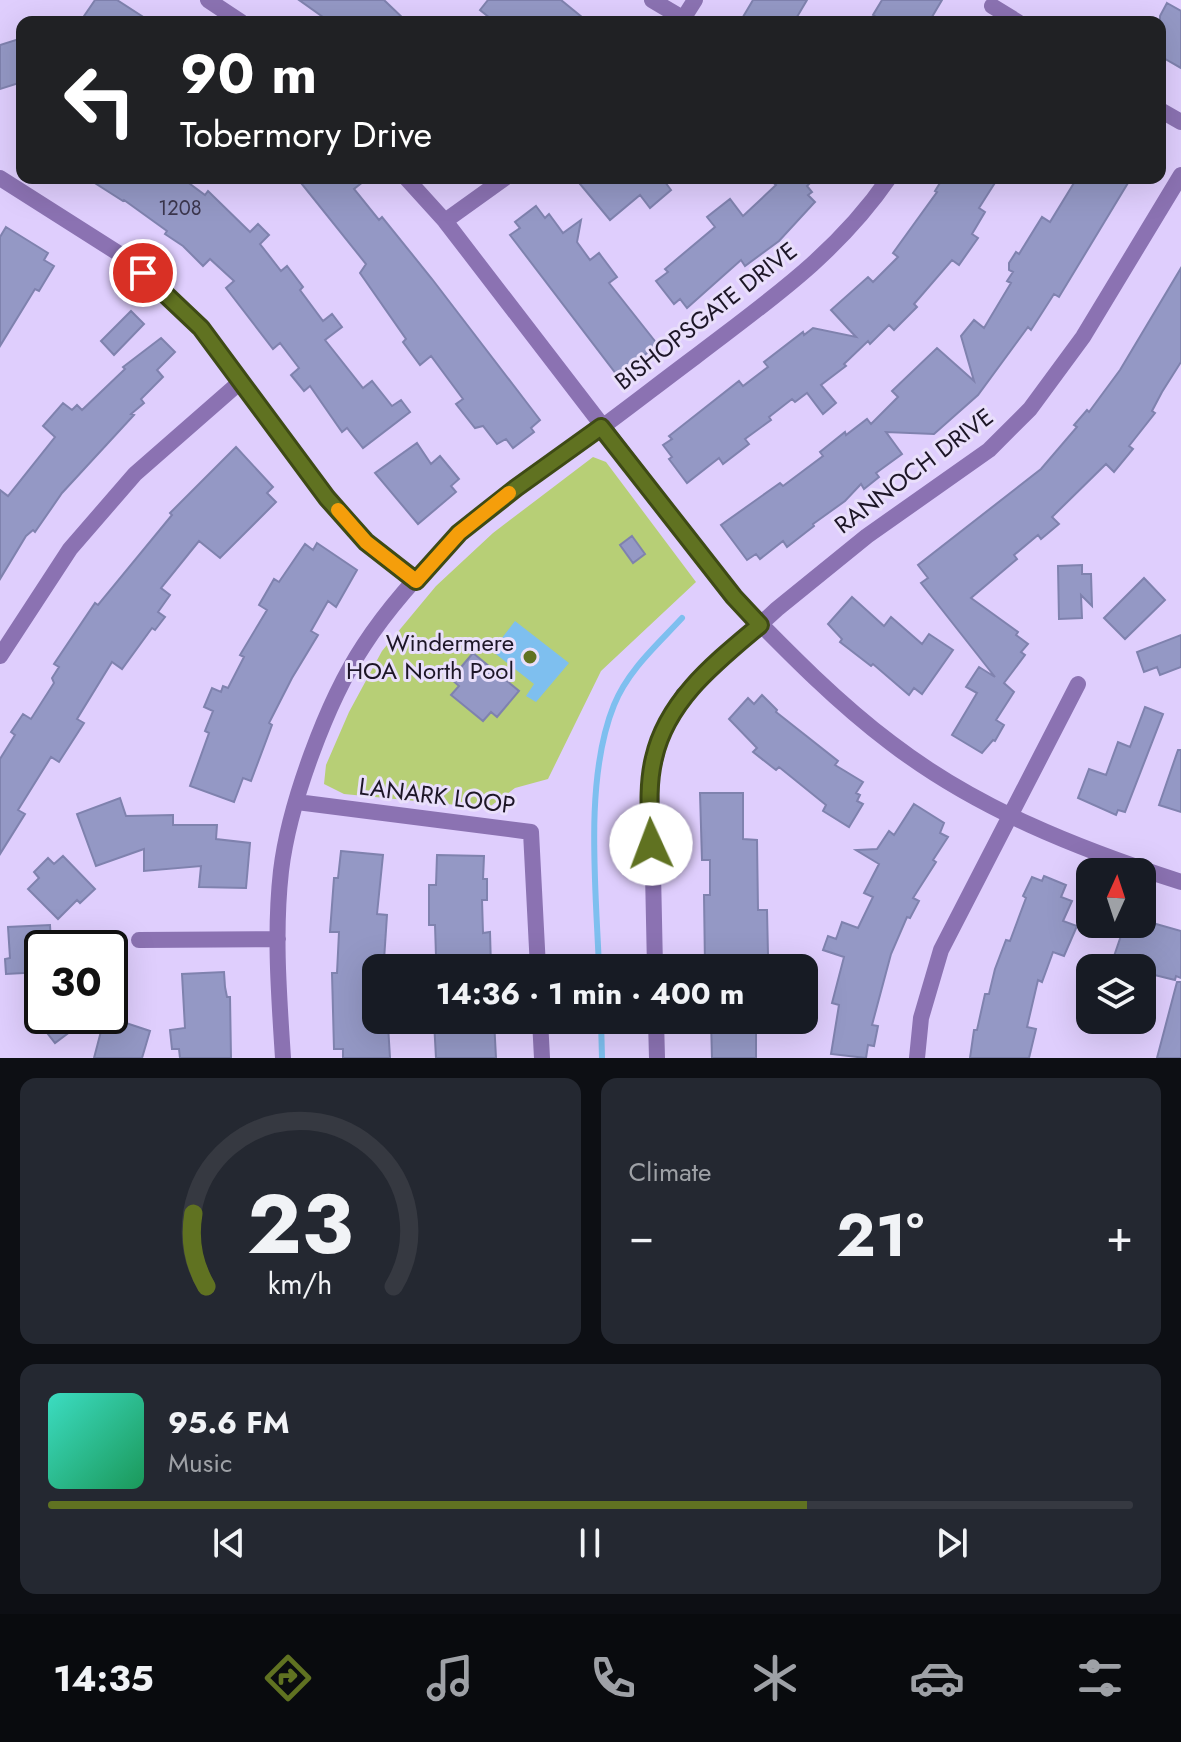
<!DOCTYPE html>
<html lang="en">
<head>
<meta charset="utf-8">
<style>
	body { margin:0; font-family:Jost,sans-serif; background:#242831; color:#f1f3f6; height:100vh; display:flex; flex-direction:column; font-size:30px; white-space:nowrap }
	* { box-sizing:border-box; margin:0 }
	p { font-size:26px; color:#9ea1a6 }
	.icon { flex:none; width:44px; height:44px; fill:none; stroke:currentColor; stroke-width:2; stroke-linecap:round; stroke-linejoin:round }
	.map { position:relative; height:1058px; overflow:hidden }
	.details { display:flex; flex-direction:column; gap:20px; padding:20px; background:#0d0f14; flex:1 }
	.details>* { flex:none }
	.banner { position:absolute; left:16px; top:16px; width:1150px; height:168px; border-radius:16px; box-shadow:0 8px 32px #0002; background:#202124; color:#fff; overflow:hidden }
	.needle { width:52px; rotate:3deg }
	.tools { position:absolute; left:1076px; top:858px; display:grid; gap:16px }
	.tools a { display:grid; place-items:center; width:80px; height:80px; border-radius:16px; background:#171b24; box-shadow:0 8px 32px #0002; font-size:40px }
	.speed { position:absolute; left:24px; top:930px; display:flex; gap:16px; font-size:40px; font-weight:700; text-align:center }
	.speed>* { display:grid; place-content:center; width:104px; height:104px; border-radius:50%; background:#171b24; box-shadow:0 8px 32px #0002; line-height:1 }
	.speed .limit { border:4px solid #111; border-radius:12px; background:#fff; color:#111 }
	.pin { position:absolute; display:grid; place-items:center; width:68px; height:68px; color:#fff; margin:-34px; border:4px solid #fff; border-radius:50%; box-shadow:0 2px 8px #0007 }
	.me { position:absolute; width:88px; margin:-44px; rotate:358deg; stroke-linejoin:round; filter:drop-shadow(0 0 6px #0008) }
	.turn { display:flex; align-items:center; gap:28px; height:168px; padding:0 32px; font-size:36px }
	.turn .icon { width:104px; height:104px; stroke-width:2.5 }
	.turn b { display:block; font-size:56px; line-height:68px }
	.big { font-size:60px; font-weight:700; line-height:1.1 }
	.details .widget { flex:1; display:flex; flex-direction:column; justify-content:center; gap:12px; min-width:0; padding:0 28px; border-radius:16px; background:#242831 }
	.details .dial { align-items:center; gap:0 }
	.dial svg { height:208px; overflow:visible; fill:none; stroke:#363941; stroke-width:7; stroke-linecap:round; text-anchor:middle }
	.dial text { fill:#f1f3f6; stroke:none }
	.song { display:flex; align-items:center; gap:24px }
	.cover { width:96px; height:96px; border-radius:12px; background:linear-gradient(135deg,hsl(170 70% 55%),hsl(150 70% 35%)) }
	.played { height:8px; border-radius:4px; background:linear-gradient(90deg,#607221 70%,#363941 70%) }
	.keys { display:flex; justify-content:space-around; direction:ltr }
	.heat { display:flex; justify-content:space-between; align-items:center; font-size:44px; direction:ltr }
	.details .tiles { flex:1; display:grid; gap:20px; grid-template-columns:1fr 1fr }
	.widget:last-child { grid-column:span 2 }
	.trip { position:absolute; left:362px; top:954px; width:456px; height:80px; border-radius:16px; background:#171b24; box-shadow:0 8px 32px #0002; font-weight:700; line-height:80px; text-align:center }
	.tabs { display:flex; height:128px; justify-content:space-around; align-items:center; background:#090b0e; color:#9ea1a6 }
	.tabs .icon { width:56px; height:56px }
	.tabs .current { color:#607221 }
	.tabs b { font-size:36px; color:#f1f3f6 }
	.map>svg:first-child { display:block }
</style>
</head>
<body>
<div class="map">
<svg width="1181" height="1058" viewBox="0 0 1181 1058">
	<rect width="100%" height="100%" fill="#dfcefd"/>
	<path fill="#b7cf76" d="M593 457 606 462 696 582 601 671 548 779 515 788 488 808 344 794 324 784 326 765 349 712 382 651 436 586 493 533Z"/>
	<path fill="#7ebfef" d="M515 621 569 663 536 702 526 696 534 684 492 651Z"/>
	<g fill="none" stroke-linecap="round" stroke-linejoin="round">
		<path stroke="#7ebfef" stroke-width="6" d="M599 968C596 888 584 779 614 705 628 670 658 644 682 618
			M601 1020 602 1058"/>
	</g>
	<path fill="#9498c5" stroke="#7f82ae" stroke-width="2" d="M95 0H117L151 22H80Z
		M299 0H384L407 22H330Z
		M488 0H561L588 22H495L480 10Z
		M753 0H807L794 22H740Z
		M882 0H942L929 22H885L873 15Z
		M1167 3 1181 11V68L1160 56V16Z
		M22 38V82L0 89V45Z
		M87 178H182L205 195 208 191 250 232 258 224 269 235 260 244 281 271 287 266 303 287 300 290 323 321 332 314 342 327 325 340 363 388 372 381 392 406 401 400 410 412 363 448 347 428 342 432 310 386 304 391 291 375 299 368 280 343 273 349 226 288 234 281 210 259 203 266 183 246 165 234 167 231 124 200 123 201Z
		M297 178H368L354 189 379 220 382 217 432 279 540 420 531 428 534 432 513 448 506 439 497 444 483 426 475 428 456 404 463 399 431 356 420 365 403 342 406 339 360 273 366 264Z
		M575 178H662L671 190 650 208 640 195 610 220Z
		M768 178H815L807 186 812 192 808 195 815 202 813 204 779 241 745 266 741 260 687 308 680 299 674 304 656 281 668 272 665 269 715 227 707 217 730 199 743 216 776 185Z
		M943 178H998L979 208 985 212 972 234 978 238 959 265 952 260 914 304 917 307 894 330 889 325 870 344 868 341 844 364 846 366 821 385 836 403 823 414 807 393 795 402 792 399 769 417 771 420 745 439 749 444 723 464 719 458 687 483 669 459 672 457 663 445 672 439 669 436 739 381 743 386 768 367 764 362 803 332 804 335 813 328 856 337 831 310 868 277 873 282 898 257 893 253 937 192 935 191Z
		M1077 178H1131L1059 297 1054 294 1031 330 1028 327 978 395 934 434 886 432 902 454 876 473 879 477 864 489 861 484 845 501 813 524 814 526 787 547 783 541 760 559 756 554 747 560 721 525 780 483 783 486 823 456 820 452 845 432 846 435 867 419 871 424 898 397 892 391 937 348 974 381 961 336 974 320 984 328 1011 283 1007 281 1013 272 1009 270V263L1016 252 1019 254 1042 217 1050 222Z
		M536 206 545 218 549 214 563 233 581 220 577 242 590 260 599 253 617 277 609 283 658 345 617 375 510 235 520 228 515 222Z
		M6 227 48 253 44 260 54 266 39 291 35 289 0 346V237Z
		M1181 268V362L1162 392 1152 411 1155 413 1129 446 1133 449 1114 472 1106 464 1052 517 1059 524 1041 539 1038 535 1014 555 1017 559 971 598 1018 632 1016 635 1028 644 1021 652 1025 655 1004 683 1014 692 996 720 1004 725 995 741 993 740 982 753 952 735 977 693 966 687 979 667 995 677 921 583 928 578 918 565 1041 469 1077 427 1074 425 1087 410 1089 412 1120 370Z
		M131 311 144 324 114 355 101 341Z
		M161 338 175 352 157 370 163 377 141 399 144 403 131 414 134 415 62 493 35 532 33 530 26 536 0 579V490L8 496 55 437 43 426 63 403 72 410 77 405 82 410 125 369 123 367Z
		M417 443 431 464 440 456 459 479 451 486 456 492 418 524 375 473Z
		M236 447 273 487 267 493 276 502 220 558 199 541 161 588 170 595 158 612 165 617 155 630 152 628 122 669 112 662 77 719 84 723 59 762 51 757 18 810 25 814 0 854V759L15 735 11 732 23 714 31 719 54 683 52 678 59 667 54 664 95 603 98 605 172 515 170 513Z
		M632 536 645 554 633 563 620 545Z
		M317 543 357 570 336 607 328 601 311 631 318 635 292 678 269 723 272 725 251 781 243 778 234 802 190 786 209 733 205 731 213 711 204 707 212 688 221 692 223 686 228 688 244 657 240 655 267 610 259 605 274 579 279 582 305 544 313 550Z
		M1082 565V574H1091L1092 606 1081 595 1082 618 1059 619 1058 566Z
		M1144 578 1165 600 1125 639 1104 618Z
		M852 597 884 626 891 617 922 644 929 634 953 650 922 694 914 688 909 695 873 664 871 666 840 642 842 639 828 624Z
		M1181 635V667L1160 675 1157 667 1144 672 1137 652Z
		M473 653 519 691 497 717 491 712 483 721 451 695 459 686 451 679Z
		M762 695 777 710 776 712 838 761 835 765 863 782 856 793 860 795 857 801 863 804 849 827 823 811 826 805 779 767 776 770 753 752 757 748 729 719 748 698 754 704Z
		M1145 707 1163 714 1125 812 1118 810 1116 815 1078 798 1089 769 1106 775 1118 742 1130 747Z
		M1178 750H1181V812L1159 805Z
		M700 793H743V839L757 840 758 910H767L768 955H758L759 968H714V965H705L704 895H710V860H702Z
		M120 798 126 816 173 815V825H217L216 839 250 843 246 888 199 887 201 866 144 871V849L96 866 77 814Z
		M914 804 944 823 940 833 948 837 933 860 936 862 913 898 919 901 910 918 907 917 891 954 872 1025 878 1026 874 1046 868 1045 866 1058 831 1054 839 1005 832 1003 844 957 823 950 828 936 836 939 842 922 858 928 873 897 864 893 879 864 856 850 877 849 889 831 894 835Z
		M341 851 383 855 377 914 387 915 384 960H376V986H372L374 1026 388 1025 390 1058H343V1049H334L332 973H337L339 932H330L334 878H338Z
		M437 855 484 856 483 879H487V900H482L483 933 490 932 491 968H450L449 956H436L435 925H429V885H436Z
		M63 856 95 889 80 903 77 900 58 919 28 889 39 878 34 872 48 858 54 864Z
		M1044 876 1066 885 1061 897 1072 901 1063 921 1077 926 1064 956 1053 952 1042 982 1038 980 1027 1027 1036 1029 1029 1058H970L974 1030H977L985 994H989L995 969 1006 940 1010 941 1026 898 1023 896 1032 877 1042 881Z
		M1142 920 1181 931V978L1176 976 1175 980 1142 972V968H1110L1125 924H1142Z
		M50 925 51 944 42 945V972L6 974 5 959 10 958 8 927Z
		M224 972 225 987 227 997H230L231 1058H180L179 1049H172L170 1030 185 1028 182 974Z
		M1177 982H1181V1058H1157Z
		M34 1016H91L55 1043Z
		M105 1016 150 1031 142 1058H94Z
		M494 1020 496 1058H436L434 1021Z
		M711 1020H756V1058H712Z"/>
	<g fill="none" stroke-linecap="round" stroke-linejoin="round">
		<path stroke="#8b72b2" stroke-width="16" d="M208 0 241 22
			M652 0 684 19
			M992 6 1018 22
			M681 22 695 0
			M1160 110 1181 122
			M0 178 118 253 167 294 201 328 327 498 366 542 416 581
			M406 178 445 221 734 597C784 648 834 700 891 743 977 809 1079 849 1181 882
			M445 221 505 178
			M0 656 70 549 135 474 239 383
			M297 802 531 832 538 968
			M139 940 278 939
			M655 968 651 777 663 729 683 695 777 609 867 536 989 450 1030 409 1083 337 1181 175
			M540 1020 542 1058
			M656 1020 657 1058
			M283 1058C279 996 274 933 281 871 289 804 327 701 364 645 390 605 424 568 458 535 493 499 539 474 579 444 618 416 656 386 695 357 768 301 836 255 889 178
			M917 1058 921 1018 941 950 1078 684"/>
	</g>
	<g fill="none" stroke-linecap="round" stroke-linejoin="round">
		<g stroke="#3e4a15" stroke-width="20">
			<path id="route" d="M143 273 201 328 327 498 366 542 416 581 459 533 516 488 601 427 734 597 760 625C716 662 667 700 654 758 647 786 650 816 651 844"/>
		</g>
		<use href="#route" stroke="#607221" stroke-width="14"/>
		<path stroke="#f59e0b" stroke-width="14" d="M338 510 366 542 416 581 459 533 509 493"/>
	</g>
	<circle fill="#607221" stroke="#e9dffb" stroke-width="3" cx="530" cy="657" r="8"/>
	<g text-anchor="middle" stroke-width="6" stroke-linejoin="round" paint-order="stroke">
		<g font-size="20" fill="#3b364e">
			<text x="180" y="215">1208</text>
		</g>
		<g font-size="24" fill="#1d1627" stroke="#e9dffb">
			<text transform="translate(706 316) rotate(-38)" y="8">BISHOPSGATE DRIVE</text>
			<text transform="translate(914 471) rotate(-37)" y="8">RANNOCH DRIVE</text>
			<text transform="translate(437 796) rotate(7)" y="8">LANARK LOOP</text>
		</g>
		<g font-size="24" fill="#1d1627" stroke="#e9dffb" text-anchor="end">
			<text x="514" y="651">Windermere<tspan x="514" dy="28">HOA North Pool</tspan></text>
		</g>
	</g>
</svg>
<div class="tools">
<a><svg class="needle" viewBox="-14 -14 28 28"><path d="M0-13l5 13h-10z" fill="#e53935"/><path d="M0 13l5-13h-10z" fill="#9ea1a6"/></svg></a>
<a><svg class="icon" aria-label="layers" viewBox="0 0 24 24"><path d="M12 4l9 5-9 5-9-5zM3 14l9 5 9-5"/></svg></a>
</div>
<div class="speed"><div class="limit">30</div></div>
<div class="pin" style="left:143px;top:273px;background:#d93025"><svg class="icon" aria-label="arrive" viewBox="0 0 24 24"><path d="M6 21V4h12l-3 4 3 4H6"/></svg></div>
<svg class="me" style="left:651px;top:844px" viewBox="-20 -20 40 40"><circle r="19" fill="#fff"/><path d="M0-13L10 11 0 6-10 11z" fill="#607221"/></svg>
<div class="trip">14:36 · 1 min · 400 m</div>
<div class="banner">
<div class="turn"><svg class="icon" aria-label="left" viewBox="0 0 24 24"><path d="M17 20v-9H6M10 6l-5 5 5 5"/></svg><div><b>90 m</b>Tobermory Drive</div></div>
</div>
</div>
<section class="details">
<div class="tiles">
<div class="widget dial"><svg viewBox="0 0 100 80">
<path d="M14 69A42 42 0 1 1 86 69"/>
<path d="M14 69A42 42 0 0 1 9 41" stroke="#607221"/>
<text x="50" y="56" font-size="32" font-weight="700">23</text>
<text x="50" y="72" font-size="11">km/h</text>
</svg></div>
<div class="widget"><p>Climate</p>
<div class="heat"><a>−</a><b class="big">21°</b><a>+</a></div>
</div>
<div class="widget">
<div class="song"><i class="cover"></i><div><b>95.6 FM</b><p>Music</p></div></div>
<div class="played"></div>
<div class="keys"><svg class="icon" aria-label="previous" viewBox="0 0 24 24"><path d="M18 5L8 12l10 7zM5 5v14"/></svg><svg class="icon" aria-label="pause" viewBox="0 0 24 24"><path d="M8 5v14M16 5v14"/></svg><svg class="icon" aria-label="next" viewBox="0 0 24 24"><path d="M6 5l10 7-10 7zM19 5v14"/></svg></div>
</div>
</div>
</section>
<nav class="tabs">
<b>14:35</b>
<svg class="icon current" aria-label="directions" viewBox="0 0 24 24"><path d="M12 3l9 9-9 9-9-9zM9 14v-3h6M13 9l2 2-2 2"/></svg>
<svg class="icon" aria-label="music" viewBox="0 0 24 24"><path d="M9 18V5l10-2v13"/><circle cx="6" cy="18" r="3"/><circle cx="16" cy="16" r="3"/></svg>
<svg class="icon" aria-label="phone" viewBox="0 0 24 24"><path d="M5 4h4l2 5-3 2q2 4 5 5l2-3 5 2v4C11 20 4 13 5 4z"/></svg>
<svg class="icon" aria-label="climate" viewBox="0 0 24 24"><path d="M12 3v18M4 7l16 10M4 17L20 7"/></svg>
<svg class="icon" aria-label="car" viewBox="0 0 24 24"><path d="M5 17H2v-5l4-1 3-4h7l3 4 3 1v5h-3M9 17h6M6 11h13"/><circle cx="7" cy="17" r="2"/><circle cx="17" cy="17" r="2"/></svg>
<svg class="icon" aria-label="filters" viewBox="0 0 24 24"><path d="M4 7h16M4 17h16"/><circle cx="9" cy="7" r="2"/><circle cx="15" cy="17" r="2"/></svg>
</nav>
</body>
</html>
